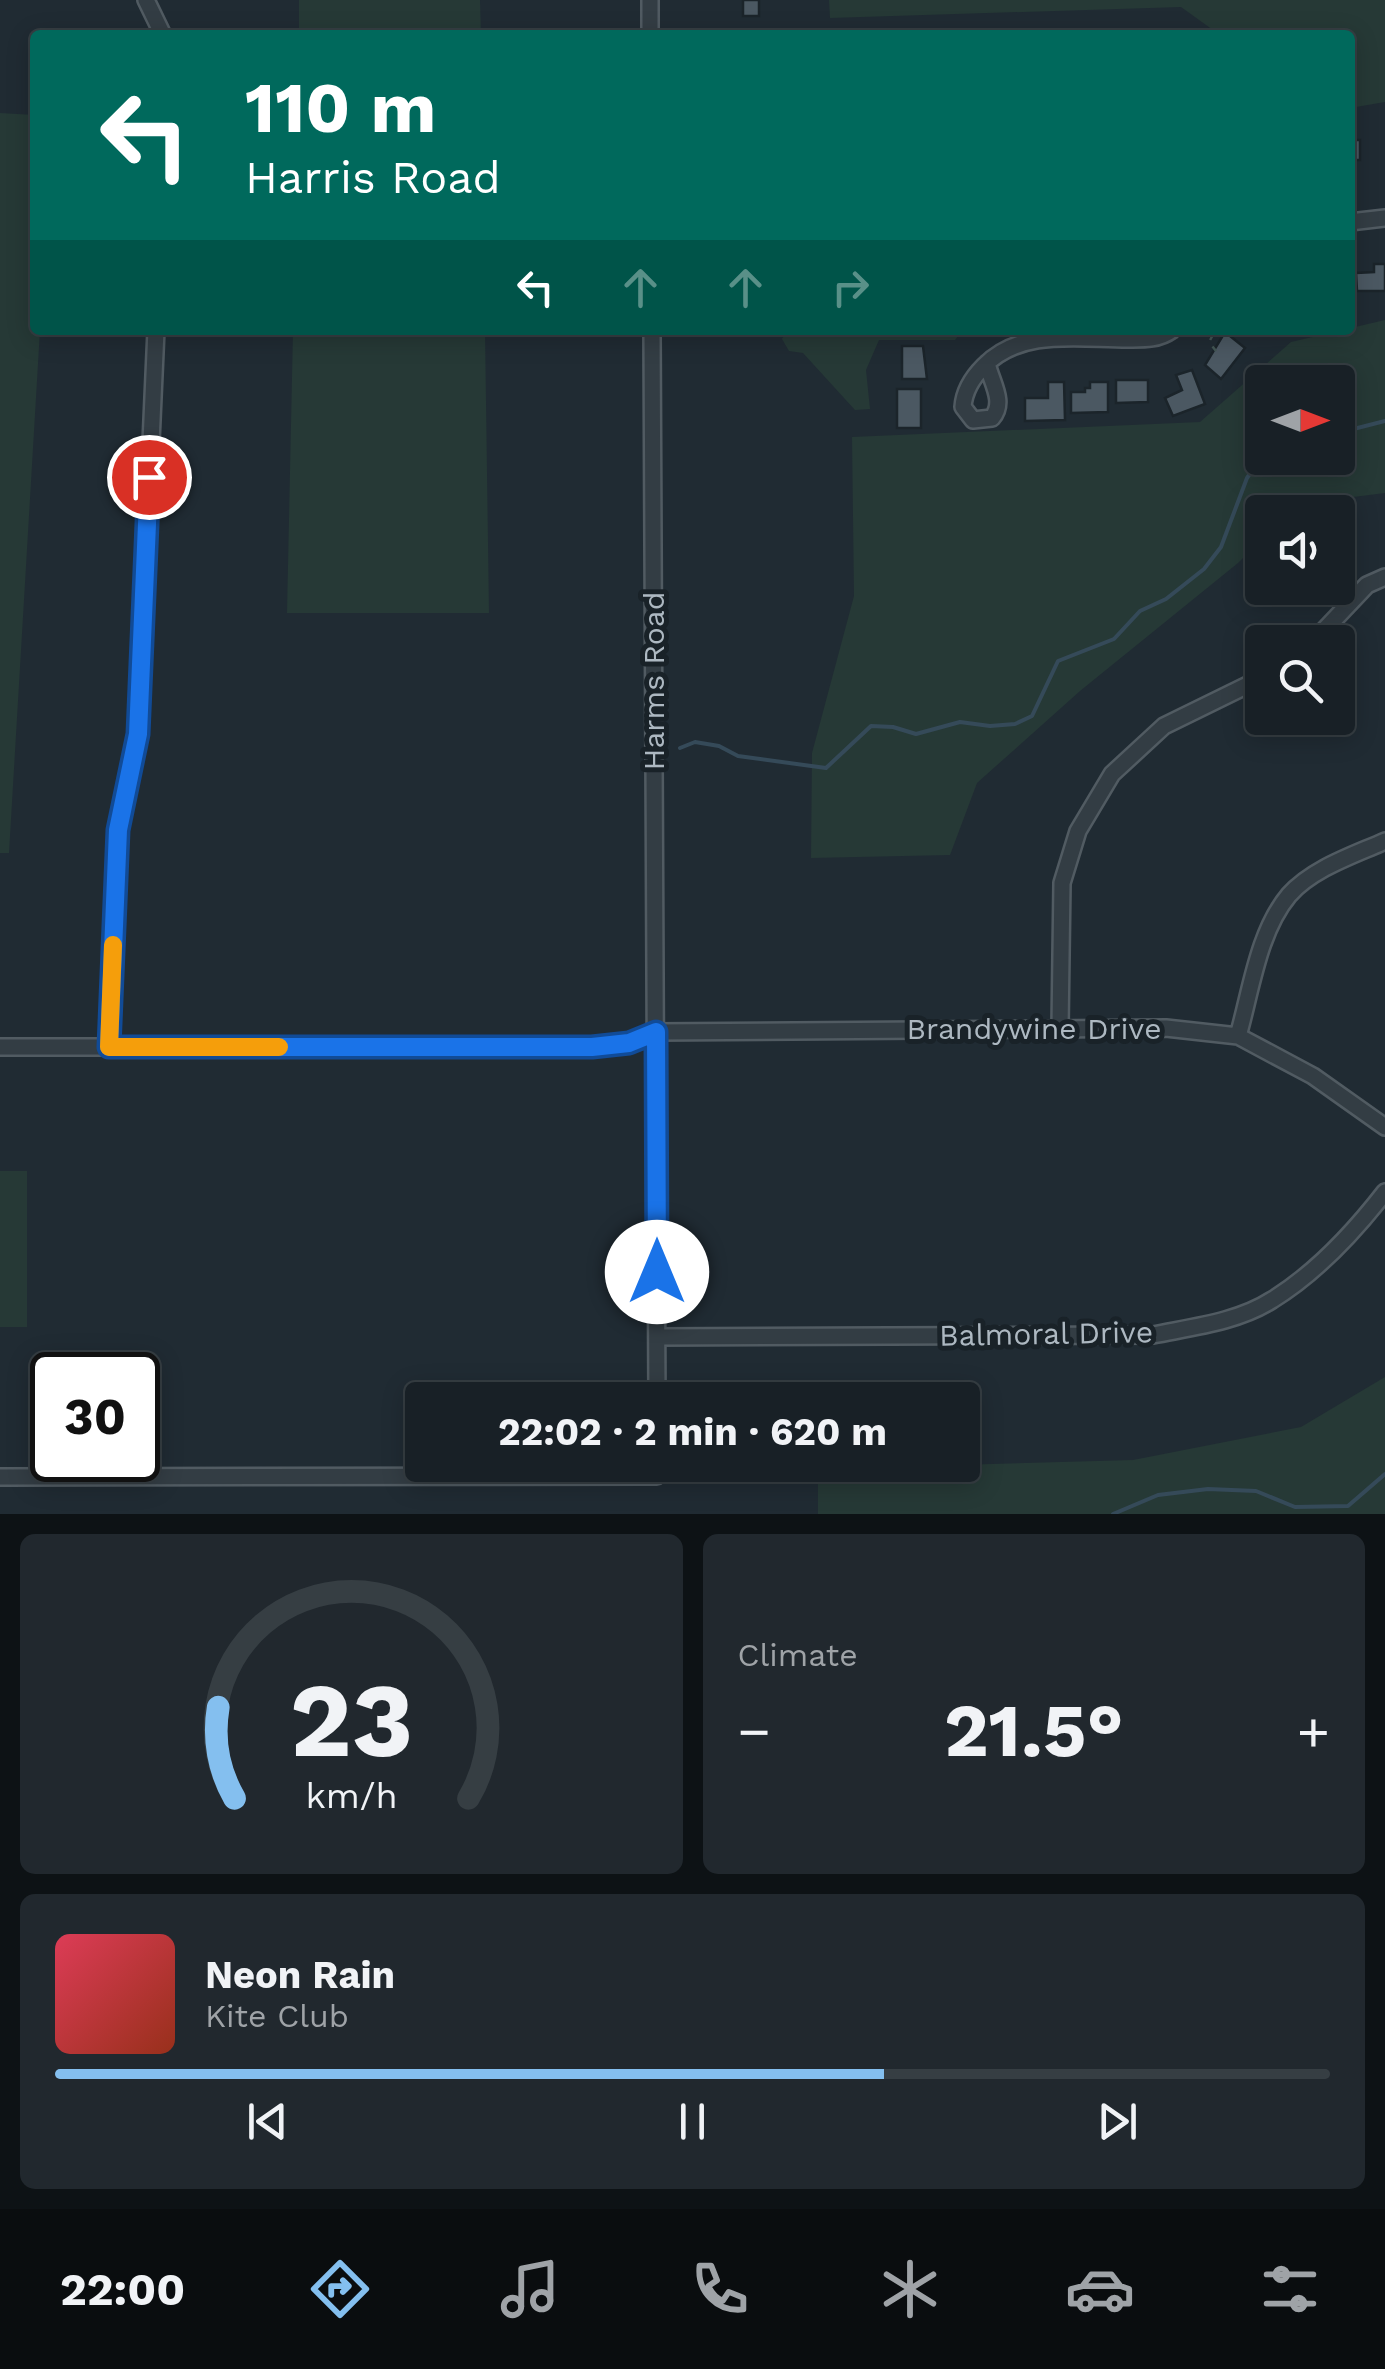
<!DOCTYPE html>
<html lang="en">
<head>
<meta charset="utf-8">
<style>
	body { margin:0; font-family:"Work Sans",sans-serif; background:#21282e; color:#f1f3f6; height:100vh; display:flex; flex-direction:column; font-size:38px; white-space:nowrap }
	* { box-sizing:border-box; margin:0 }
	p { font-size:32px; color:#9fa3a7 }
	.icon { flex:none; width:55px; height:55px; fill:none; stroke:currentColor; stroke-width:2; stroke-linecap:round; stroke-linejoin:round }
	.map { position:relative; height:1514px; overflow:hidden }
	.panel { display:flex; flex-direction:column; gap:20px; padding:20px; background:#0d1215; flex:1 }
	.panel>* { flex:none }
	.hud { position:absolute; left:30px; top:30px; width:1325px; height:305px; border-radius:10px; box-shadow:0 5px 25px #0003,0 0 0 2px #363e43; background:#00695c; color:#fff; overflow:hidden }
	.needle { width:65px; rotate:90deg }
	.buttons { position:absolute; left:1245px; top:365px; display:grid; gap:20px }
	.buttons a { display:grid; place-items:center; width:110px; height:110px; border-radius:10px; background:#182026; box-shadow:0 5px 25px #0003,0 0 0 2px #363e43; font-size:50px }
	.speed { position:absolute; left:30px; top:1352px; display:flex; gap:20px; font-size:50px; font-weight:700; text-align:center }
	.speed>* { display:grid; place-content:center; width:130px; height:130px; border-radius:50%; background:#182026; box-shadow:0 5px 25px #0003,0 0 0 2px #363e43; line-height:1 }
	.speed .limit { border:5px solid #111; border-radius:15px; background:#fff; color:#111 }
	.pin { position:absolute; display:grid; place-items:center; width:85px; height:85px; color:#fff; margin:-42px; border:5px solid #fff; border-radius:50%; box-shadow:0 2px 10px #0007 }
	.me { position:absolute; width:110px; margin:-55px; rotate:0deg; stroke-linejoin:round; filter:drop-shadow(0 0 8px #0008) }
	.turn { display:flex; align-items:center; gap:35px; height:210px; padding:0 50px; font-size:45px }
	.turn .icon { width:130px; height:130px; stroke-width:2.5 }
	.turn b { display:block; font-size:70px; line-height:85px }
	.lanes { display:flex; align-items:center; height:95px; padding:0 50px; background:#0003; justify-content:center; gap:50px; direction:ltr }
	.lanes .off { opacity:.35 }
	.big { font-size:75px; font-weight:700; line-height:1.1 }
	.panel .card { flex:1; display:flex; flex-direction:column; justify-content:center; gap:15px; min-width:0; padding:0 35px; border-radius:15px; background:#21282e }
	.panel .dial { align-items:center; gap:0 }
	.dial svg { height:260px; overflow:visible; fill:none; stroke:#363e43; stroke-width:7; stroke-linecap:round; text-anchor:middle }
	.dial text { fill:#f1f3f6; stroke:none }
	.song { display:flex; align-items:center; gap:30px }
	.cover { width:120px; height:120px; border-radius:15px; background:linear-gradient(135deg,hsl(350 70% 55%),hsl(10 70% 35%)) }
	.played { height:10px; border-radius:5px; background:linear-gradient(90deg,#84bfef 65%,#363e43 65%) }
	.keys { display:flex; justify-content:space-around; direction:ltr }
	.heat { display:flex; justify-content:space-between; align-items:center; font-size:55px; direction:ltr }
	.panel .tiles { flex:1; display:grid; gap:20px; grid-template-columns:1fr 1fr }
	.card:last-child { grid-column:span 2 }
	.trip { position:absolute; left:405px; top:1382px; width:575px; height:100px; border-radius:10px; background:#182026; box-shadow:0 5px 25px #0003,0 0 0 2px #363e43; font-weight:700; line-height:100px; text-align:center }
	.tab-bar { display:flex; height:160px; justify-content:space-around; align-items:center; background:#0a0d0f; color:#9fa3a7 }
	.tab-bar .icon { width:70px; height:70px }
	.tab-bar .selected { color:#84bfef }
	.tab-bar b { font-size:45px; color:#f1f3f6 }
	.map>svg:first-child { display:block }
</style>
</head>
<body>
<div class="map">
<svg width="1385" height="1514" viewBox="0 0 1385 1514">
	<rect width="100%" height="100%" fill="#202b33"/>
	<path fill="#263936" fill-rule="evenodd" d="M299 0H480L481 35H299Z
		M829 0H1385V102L1350 108V35H1220L1181 7 830 18Z
		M0 113 35 115V330H40L9 853H0Z
		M1385 320V493L1298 504 1290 512H1262V539L1238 563 1080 691 977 783 950 855 811 858 812 753 854 596 852 437 1200 422 1291 342ZM1338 382V458H1262V382Z
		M293 330H485L489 613H287Z
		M787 330H962V331L955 340H879L866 370 870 409 855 410 803 353 789 351 782 339Z
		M0 1171H27V1327H0Z
		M1385 1377V1514H818V1469L1133 1460 1301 1427Z"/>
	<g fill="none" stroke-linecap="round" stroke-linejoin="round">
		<path stroke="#354a59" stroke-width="4" d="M1338 433 1385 421
			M680 748 695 742 719 746 738 756 826 768 871 726 893 727 916 734 960 722 990 726 1015 724 1032 716 1058 661 1114 639 1140 611 1166 599 1204 569 1221 547 1247 478 1262 457
			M1113 1514 1158 1495 1208 1489 1256 1491 1295 1507 1348 1506 1385 1474"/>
	</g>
	<path fill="#4b5862" stroke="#1b242a" stroke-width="2.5" d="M743 0H759V16H743Z
		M703 31H738V35H703Z
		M1350 140H1360V160H1350Z
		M1374 264H1385V291H1357L1356 273 1374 272Z
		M1225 332 1245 348 1221 379 1205 365Z
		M902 346H923L927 379H902Z
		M1192 370 1205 404 1173 416 1165 398 1182 390 1176 375Z
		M1116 380H1148V402L1116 403Z
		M1048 382H1064L1065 420 1025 421V398H1048Z
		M1090 382H1108V412L1071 413V392H1085V388H1090Z
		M897 389H921V428H897Z"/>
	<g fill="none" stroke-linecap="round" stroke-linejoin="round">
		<g stroke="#515b62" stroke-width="20">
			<path id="minor" d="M146 0 163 35
				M650 0V35
				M1350 222 1385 218
				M652 330 657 1400
				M987 363C991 382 1006 402 992 418L973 420 963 407C964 391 972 378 984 366 1021 328 1078 339 1127 339 1143 339 1158 340 1172 330
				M1313 642 1367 585 1385 577
				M1060 1028 1062 883 1078 831 1112 774 1164 726 1262 678
				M1238 1036C1251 991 1258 932 1289 895 1313 868 1354 855 1385 841
				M0 1047H592L629 1043 656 1032 1166 1028 1238 1036 1313 1076 1385 1127
				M109 1047 119 830 138 734 156 330
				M657 1337 1153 1335C1192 1327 1238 1322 1272 1300 1316 1273 1354 1232 1385 1192
				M0 1477 648 1476H657V1465"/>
		</g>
		<path stroke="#435654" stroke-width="2.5" stroke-dasharray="8 8" stroke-linecap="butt" d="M1214 333 1209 342 1216 351"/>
		<use href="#minor" stroke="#333d44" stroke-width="15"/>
	</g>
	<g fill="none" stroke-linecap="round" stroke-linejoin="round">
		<g stroke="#114b97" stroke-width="25">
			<path id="route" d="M149 477 138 734 118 830 109 1047H592L629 1043 656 1032 657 1272"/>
		</g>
		<use href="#route" stroke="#1a73e8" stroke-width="18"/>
		<path stroke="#f59e0b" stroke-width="18" d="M113 945 109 1047H279"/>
	</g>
	<g text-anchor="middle" stroke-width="10" stroke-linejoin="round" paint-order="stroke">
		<g font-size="30" fill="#adb8c1" stroke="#192228">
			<text transform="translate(654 681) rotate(-90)" y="10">Harms Road</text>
			<text x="1034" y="1039">Brandywine Drive</text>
			<text transform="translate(1046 1334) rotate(-1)" y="10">Balmoral Drive</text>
		</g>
	</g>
</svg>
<div class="buttons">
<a><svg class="needle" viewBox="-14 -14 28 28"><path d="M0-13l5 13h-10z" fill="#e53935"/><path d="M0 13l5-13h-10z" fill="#9fa3a7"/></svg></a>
<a><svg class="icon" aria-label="sound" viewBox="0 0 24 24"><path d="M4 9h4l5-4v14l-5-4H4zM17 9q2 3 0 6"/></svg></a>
<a><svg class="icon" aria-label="search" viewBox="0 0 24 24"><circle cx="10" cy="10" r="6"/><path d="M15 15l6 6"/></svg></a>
</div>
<div class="speed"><div class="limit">30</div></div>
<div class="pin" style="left:149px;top:477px;background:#d93025"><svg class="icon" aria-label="arrive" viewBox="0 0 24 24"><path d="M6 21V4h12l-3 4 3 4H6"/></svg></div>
<svg class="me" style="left:657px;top:1272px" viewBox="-20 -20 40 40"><circle r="19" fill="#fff"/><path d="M0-13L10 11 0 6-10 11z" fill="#1a73e8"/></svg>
<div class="trip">22:02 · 2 min · 620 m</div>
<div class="hud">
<div class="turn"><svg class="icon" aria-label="left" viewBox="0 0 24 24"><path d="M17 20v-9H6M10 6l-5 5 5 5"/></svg><div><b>110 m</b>Harris Road</div></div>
<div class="lanes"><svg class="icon" aria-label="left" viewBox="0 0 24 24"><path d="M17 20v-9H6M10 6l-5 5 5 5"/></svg><svg class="icon off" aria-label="ahead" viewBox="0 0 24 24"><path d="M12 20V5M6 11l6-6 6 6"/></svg><svg class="icon off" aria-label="ahead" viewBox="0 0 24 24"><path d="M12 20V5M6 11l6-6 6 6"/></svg><svg class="icon off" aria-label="right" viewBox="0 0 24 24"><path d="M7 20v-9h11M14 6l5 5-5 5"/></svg></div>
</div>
</div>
<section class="panel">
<div class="tiles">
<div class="card dial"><svg viewBox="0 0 100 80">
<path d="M14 69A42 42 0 1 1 86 69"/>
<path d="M14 69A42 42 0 0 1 9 41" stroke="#84bfef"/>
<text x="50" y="56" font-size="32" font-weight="700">23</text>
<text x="50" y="72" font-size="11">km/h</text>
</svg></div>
<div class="card"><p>Climate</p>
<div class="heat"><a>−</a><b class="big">21.5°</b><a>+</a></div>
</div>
<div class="card">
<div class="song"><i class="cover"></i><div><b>Neon Rain</b><p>Kite Club</p></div></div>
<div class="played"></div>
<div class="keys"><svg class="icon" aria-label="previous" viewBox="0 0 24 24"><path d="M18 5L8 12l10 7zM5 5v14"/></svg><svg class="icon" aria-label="pause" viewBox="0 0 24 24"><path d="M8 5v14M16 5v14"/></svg><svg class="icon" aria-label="next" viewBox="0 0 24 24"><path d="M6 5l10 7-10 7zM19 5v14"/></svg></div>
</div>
</div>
</section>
<nav class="tab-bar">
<b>22:00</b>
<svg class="icon selected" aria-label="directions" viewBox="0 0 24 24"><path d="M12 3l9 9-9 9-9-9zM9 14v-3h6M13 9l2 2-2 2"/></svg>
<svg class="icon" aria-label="music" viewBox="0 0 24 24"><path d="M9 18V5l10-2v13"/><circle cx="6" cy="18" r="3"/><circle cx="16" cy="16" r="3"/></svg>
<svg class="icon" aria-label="phone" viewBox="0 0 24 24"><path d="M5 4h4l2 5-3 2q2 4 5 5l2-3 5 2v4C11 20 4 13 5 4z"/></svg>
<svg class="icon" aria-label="climate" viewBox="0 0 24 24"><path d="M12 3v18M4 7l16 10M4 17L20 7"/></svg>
<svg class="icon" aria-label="car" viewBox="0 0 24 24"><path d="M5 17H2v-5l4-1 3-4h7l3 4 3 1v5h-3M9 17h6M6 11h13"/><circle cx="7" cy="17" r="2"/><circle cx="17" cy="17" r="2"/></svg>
<svg class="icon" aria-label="filters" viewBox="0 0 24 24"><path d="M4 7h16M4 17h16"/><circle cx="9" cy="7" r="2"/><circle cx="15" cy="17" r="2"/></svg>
</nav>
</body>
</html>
